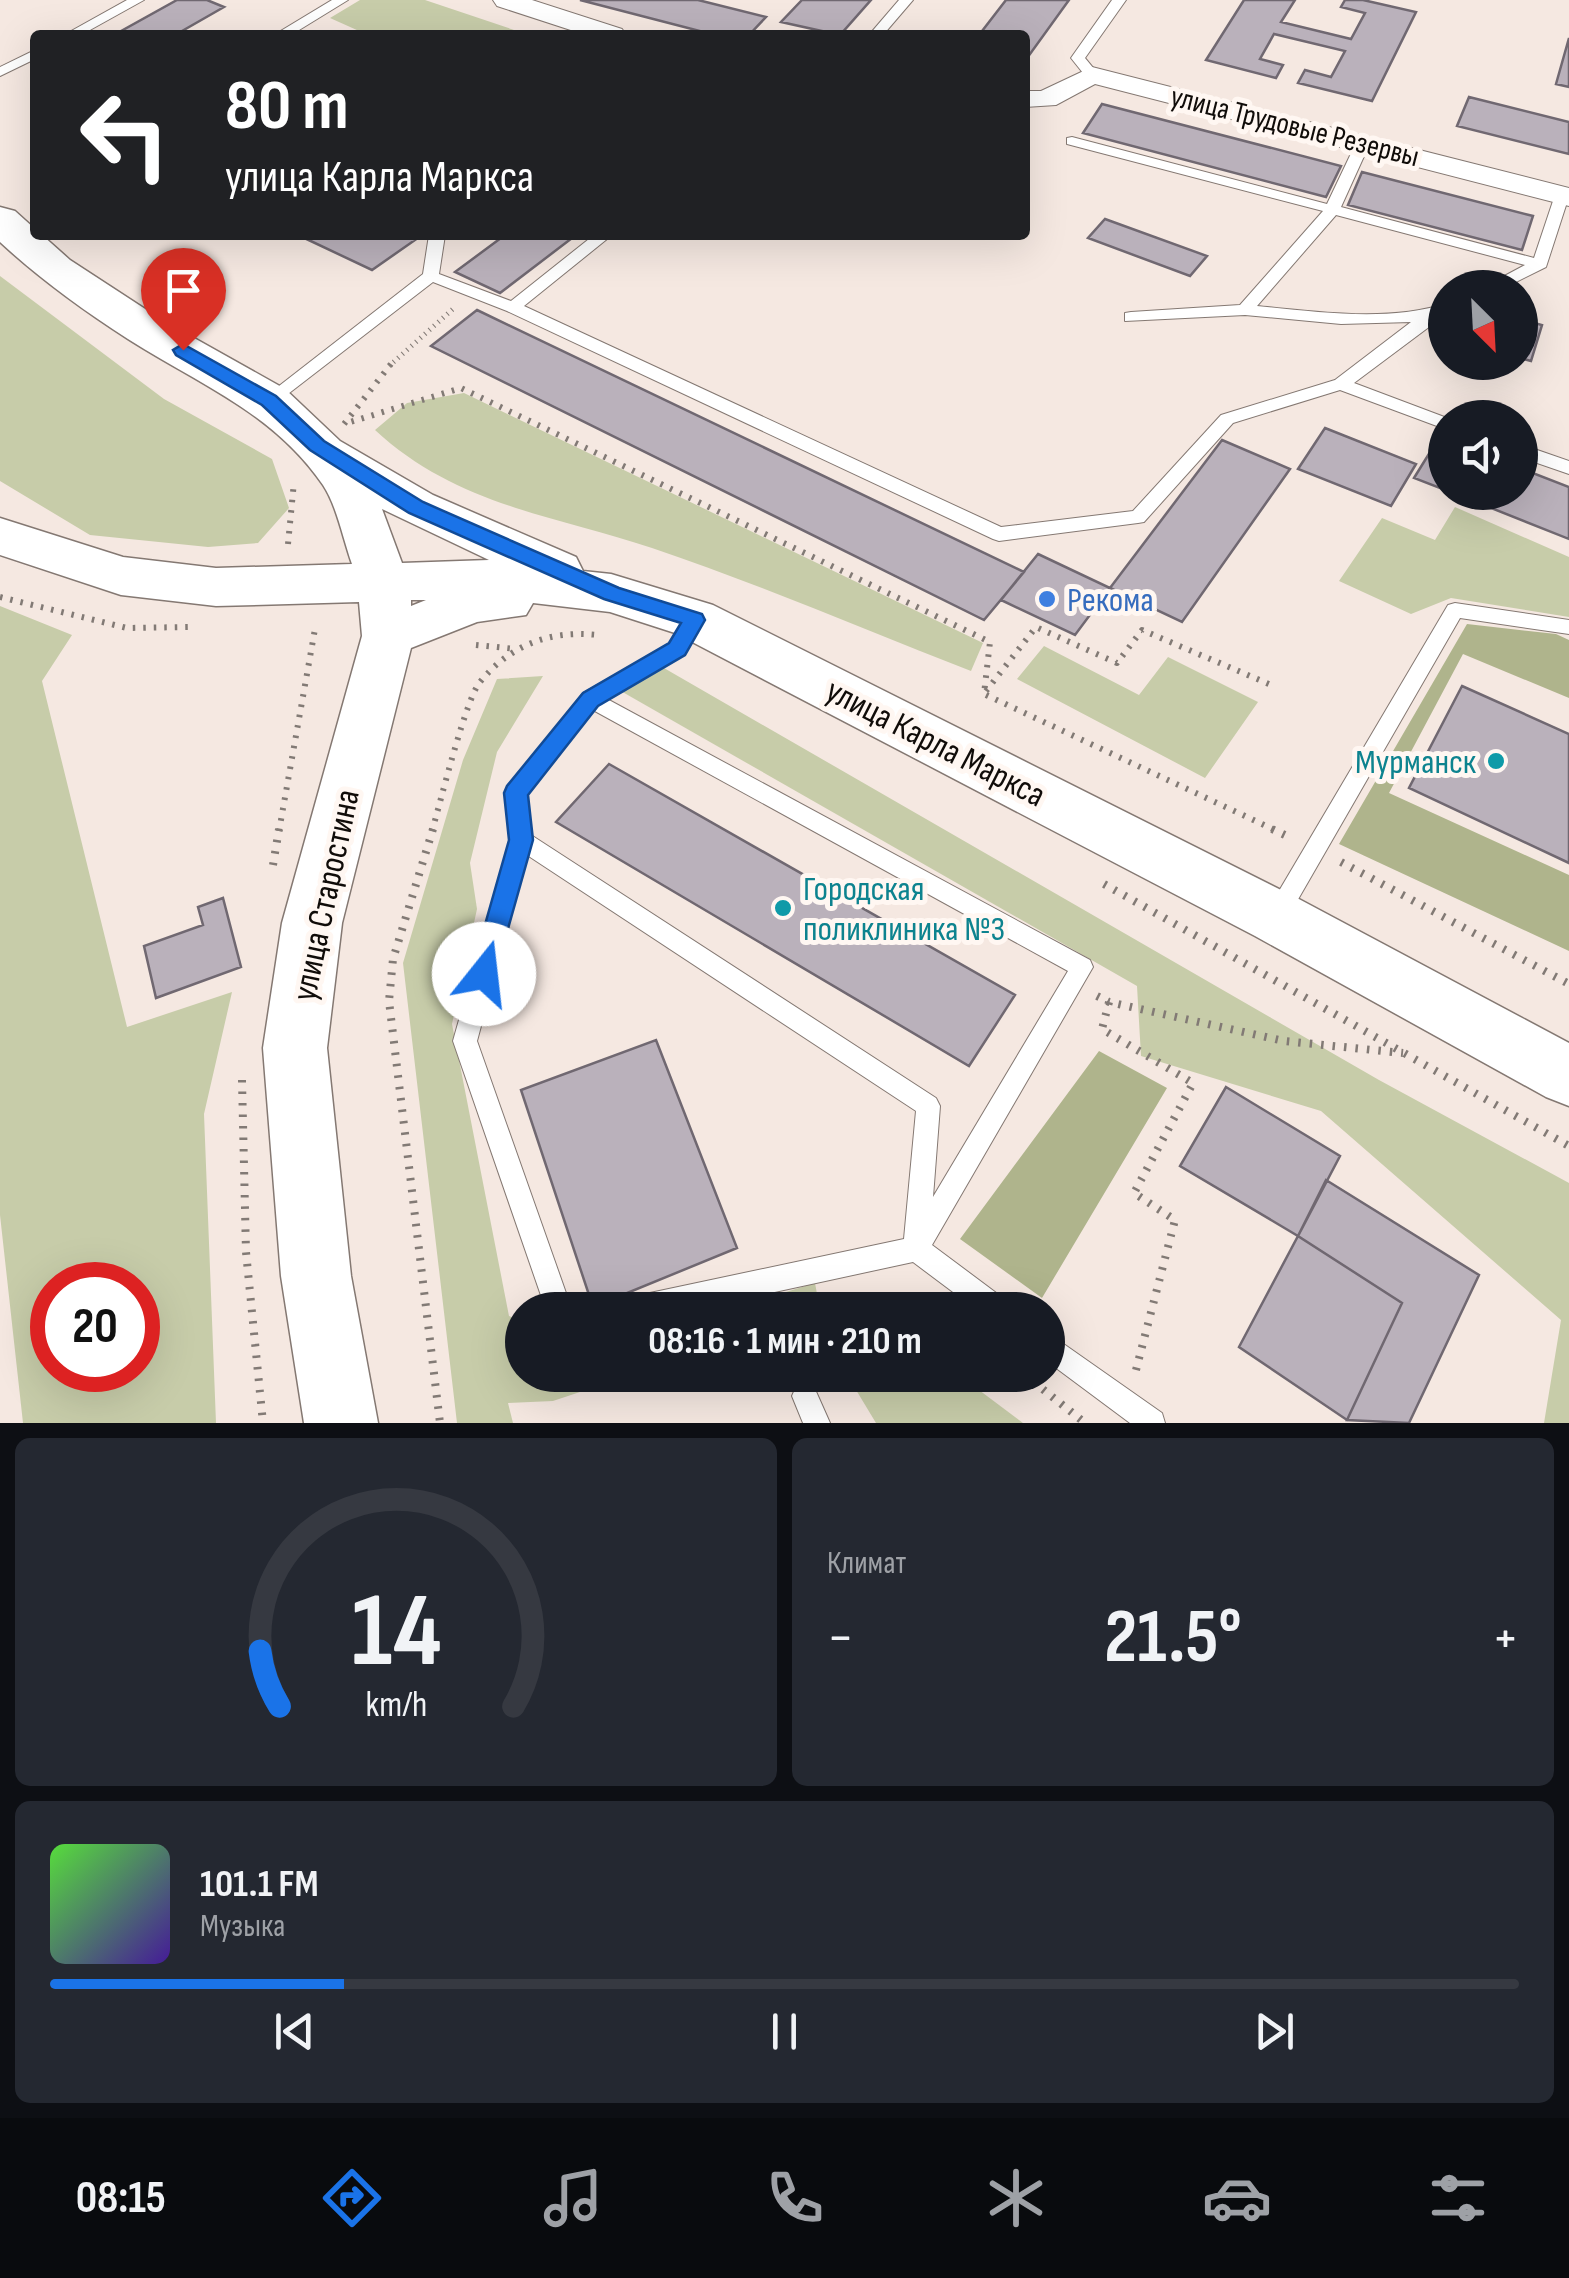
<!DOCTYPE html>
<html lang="ru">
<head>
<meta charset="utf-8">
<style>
	body { margin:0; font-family:"Sofia Sans Condensed",sans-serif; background:#242831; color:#f1f3f6; height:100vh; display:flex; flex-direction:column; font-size:38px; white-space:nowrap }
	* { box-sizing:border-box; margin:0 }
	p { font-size:32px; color:#9ea1a6 }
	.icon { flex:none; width:55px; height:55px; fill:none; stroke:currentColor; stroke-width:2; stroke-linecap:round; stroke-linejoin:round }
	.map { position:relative; height:1423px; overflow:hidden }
	.details { display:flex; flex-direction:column; gap:15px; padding:15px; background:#0d0f14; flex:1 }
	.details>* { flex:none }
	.top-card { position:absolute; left:30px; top:30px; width:1000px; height:210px; border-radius:10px; box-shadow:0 10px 40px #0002; background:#202124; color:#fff; overflow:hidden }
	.needle { width:65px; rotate:156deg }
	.buttons { position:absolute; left:1428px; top:270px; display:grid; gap:20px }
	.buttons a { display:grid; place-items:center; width:110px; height:110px; border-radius:50%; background:#171b24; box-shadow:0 10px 40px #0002; font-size:50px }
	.speed { position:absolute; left:30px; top:1262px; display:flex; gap:20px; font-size:50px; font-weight:700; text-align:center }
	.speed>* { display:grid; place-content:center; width:130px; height:130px; border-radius:50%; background:#171b24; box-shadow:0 10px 40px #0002; line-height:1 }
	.speed .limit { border:15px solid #d22; background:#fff; color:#111 }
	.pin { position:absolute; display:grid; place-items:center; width:85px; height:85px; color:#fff; margin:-102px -42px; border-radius:50% 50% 50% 0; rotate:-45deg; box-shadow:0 0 10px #0007 }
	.pin .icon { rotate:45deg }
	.me { position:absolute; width:110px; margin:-55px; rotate:16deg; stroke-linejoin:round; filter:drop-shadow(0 0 8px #0008) }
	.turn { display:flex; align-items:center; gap:35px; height:210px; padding:0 30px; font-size:45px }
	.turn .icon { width:130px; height:130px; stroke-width:2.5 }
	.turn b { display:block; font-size:70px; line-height:85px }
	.big { font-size:75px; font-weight:700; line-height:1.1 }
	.details .card { flex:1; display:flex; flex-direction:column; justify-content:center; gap:15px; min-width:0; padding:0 35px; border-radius:15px; background:#242831 }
	.details .dial { align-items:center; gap:0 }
	.dial svg { height:260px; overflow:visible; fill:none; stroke:#363941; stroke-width:7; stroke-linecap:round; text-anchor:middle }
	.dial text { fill:#f1f3f6; stroke:none }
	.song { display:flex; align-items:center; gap:30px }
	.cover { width:120px; height:120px; border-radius:15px; background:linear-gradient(135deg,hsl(110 70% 55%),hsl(260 70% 35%)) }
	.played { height:10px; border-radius:5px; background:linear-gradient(90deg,#1a73e8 20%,#363941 20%) }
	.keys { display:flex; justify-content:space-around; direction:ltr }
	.heat { display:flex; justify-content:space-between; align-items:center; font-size:55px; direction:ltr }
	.details .tiles { flex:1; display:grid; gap:15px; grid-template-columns:1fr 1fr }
	.card:last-child { grid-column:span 2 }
	.trip { position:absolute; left:505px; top:1292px; width:560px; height:100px; border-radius:50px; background:#171b24; box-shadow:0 10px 40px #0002; font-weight:700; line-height:100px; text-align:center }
	.menu { display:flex; height:160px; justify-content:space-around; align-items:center; background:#090b0e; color:#9ea1a6 }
	.menu .icon { width:70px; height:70px }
	.menu .selected { color:#1a73e8 }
	.menu b { font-size:45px; color:#f1f3f6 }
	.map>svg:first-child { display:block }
</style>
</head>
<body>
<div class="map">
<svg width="1569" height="1423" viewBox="0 0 1569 1423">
	<rect width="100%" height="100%" fill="#f5e8e1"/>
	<path fill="#c7cca9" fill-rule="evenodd" d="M360 0H425L529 35H368L330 18Z
		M0 276 164 399 272 459 289 508 258 543 208 547 90 535 0 481Z
		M464 393 983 643 971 671C865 630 759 584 652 548 552 515 456 505 375 430L407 403Z
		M1455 507 1569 557V617L1451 598 1411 614 1339 581 1382 518 1435 540Z
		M0 606 72 635 42 681 127 1027 232 992 204 1114 216 1423H23L0 1215ZM138 1285V1370H52V1285Z
		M1044 646 1139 695 1168 657 1258 702 1205 778 1017 679Z
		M657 664 1379 1080 1569 1183V1423H1544L1561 1320 1321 1111 1141 1056 1137 986 619 690Z
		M543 676 497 752 470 863 477 909 452 1024 509 1316 522 1321V1375H631L553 1401 508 1403 513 1423H457L403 963 463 760 497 679Z
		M815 1283 820 1310H728Z
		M847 1375H959L1023 1423H876Z"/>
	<path fill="#afb48c" d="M1467 624 1556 634 1569 640V698L1463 654 1389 793 1569 875V951L1339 844Z
		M1099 1051 1167 1088 1042 1298 960 1239Z"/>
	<path fill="#bab1bb" stroke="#706871" stroke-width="2.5" d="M177 0H207L224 7 175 35H114Z
		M580 0H698L766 17 749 35H715Z
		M802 0H871L840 35 781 22Z
		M1006 0H1069L1025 61V35H979Z
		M1244 0H1295L1281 22 1351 39 1365 13 1341 7 1345 0H1363L1416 12 1372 101 1298 83 1305 70 1331 77 1345 51 1274 34 1260 59 1283 65 1276 78 1206 60Z
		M1569 38V87L1556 84Z
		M1469 97 1569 122V154L1457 126Z
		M1102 104 1341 166 1326 197 1083 133Z
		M1362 172 1533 216 1522 250 1348 205Z
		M1105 219 1207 256 1190 276 1088 238Z
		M298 235H405L415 240 372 270Z
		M505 235H576L500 293 455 272Z
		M477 310 1024 572 984 620 431 346Z
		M1520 319 1542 325 1531 361 1520 358Z
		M1325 428 1416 464 1391 506 1298 469Z
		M1440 436 1445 438V490L1414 478Z
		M1222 440 1290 469 1182 622 1110 588Z
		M1520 468 1569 487V539L1451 492H1520Z
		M1038 554 1110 588 1075 635 1001 600Z
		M1462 686 1569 734V863L1409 788Z
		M609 764 1015 995 969 1066 556 822Z
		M223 898 241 967 156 998 144 946 203 925 198 907Z
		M656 1040 737 1248 593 1307 521 1090Z
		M1226 1087 1340 1156 1298 1236 1180 1166Z
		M1326 1180 1479 1275 1409 1423 1347 1420 1402 1303 1298 1236Z
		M1298 1236 1402 1303 1347 1420 1239 1347Z"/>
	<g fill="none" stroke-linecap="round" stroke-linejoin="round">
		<g stroke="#847872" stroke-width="2">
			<path id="lane" d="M127 0H144L81 35H64Z
				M332 0H348L291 35H274Z
				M899 0H913L883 35H869Z
				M1112 0H1126L1085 58 1099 75 1087 78 1071 58Z
				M35 50V59L0 76V67Z
				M1072 137 1327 204 1356 143 1368 140 1370 143 1341 207 1534 258 1555 195 1562 191 1569 196 1546 267 1504 288H1482L1525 265 1336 215 1257 306C1319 312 1386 322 1445 304V315L1354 383 1447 418 1445 429 1340 390 1233 423 1144 522 1138 523 999 541 993 539 507 311 433 282 275 404H263L261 400 423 274 429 235H445L439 274 511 301 594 235H612L524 306 1001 527 1133 511 1221 415 1335 380 1411 322 1341 324 1245 315 1125 321V313L1131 312 1240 305 1323 211 1067 144V138Z
				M1520 444 1569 461V474L1520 457Z
				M1455 603 1569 620V634L1460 618 1285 922 1277 925 1269 922 1266 915 1269 908 1448 605Z
				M694 612 704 619 684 654 607 699 1090 960 1093 967 932 1245 1007 1301 1011 1310H977L913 1262 691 1310H618L622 1301 631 1297 904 1239 916 1111 527 855 477 1041 572 1310H546L453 1041 510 840 506 793 583 693 670 644 687 614ZM593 710 1068 971 933 1197 940 1106 936 1098 531 835 527 795Z
				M1048 1333 1162 1413 1165 1423H1130L1048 1362Z
				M805 1383 814 1387 830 1423H803L792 1396 796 1387Z"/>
		</g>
		<g stroke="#847872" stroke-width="2">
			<path id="street" d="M493 0H532L622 29 626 35H586L497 6Z
				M1092 67 1569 188V206L1095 84 1056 105 1025 107V91H1041Z"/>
		</g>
		<g stroke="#847872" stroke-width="3">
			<path id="secondary" d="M0 207 15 211 35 229V235H42L70 260 162 320 285 389 340 441 433 495 576 557 583 571 611 574 713 605 1297 898 1569 1043V1106L1546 1097 1255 936 675 633 610 612 533 603 526 615 477 622 411 648 342 923 327 1048 351 1276 378 1423H304L281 1276 263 1048 282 923 362 636 359 602 216 606 121 595 0 555V518L123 557 216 568 352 564C343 539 337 506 323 485 273 412 200 385 128 339 83 310 40 279 0 242ZM382 509 489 560 402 563ZM411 600H426L411 606Z"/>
		</g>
		<path stroke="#827a75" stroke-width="5" stroke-dasharray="1 5" stroke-linecap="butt" d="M389 366 453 309"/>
		<path stroke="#827a75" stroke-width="6" stroke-dasharray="2.5 8" stroke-linecap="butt" d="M391 364 344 424 461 388 990 642 984 694 1277 831
			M288 544 294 482
			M0 597 127 628 190 627
			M476 645 516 649
			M986 691 1036 627 1117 663 1142 630 1269 684
			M279 831 315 629
			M432 831C440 804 466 698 480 682 511 644 551 630 598 635"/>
		<path stroke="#827a75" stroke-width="8" stroke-dasharray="2.5 9" stroke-linecap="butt" d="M433 829 393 959 389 1001 440 1423
			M1272 829 1289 837
			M1341 862 1569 984
			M273 865 279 829
			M1104 884 1569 1146
			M1097 996 1109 1002 1284 1041 1403 1053
			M1109 1002 1102 1029 1193 1083 1134 1193 1175 1220 1136 1370
			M242 1080 246 1252 263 1423
			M1025 1375 1085 1423"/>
		<use href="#lane" fill="#fff" fill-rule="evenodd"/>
		<use href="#street" fill="#fff" fill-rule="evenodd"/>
		<use href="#secondary" fill="#fff" fill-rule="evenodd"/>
	</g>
	<path fill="#1a73e8" stroke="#114b97" stroke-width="2.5" d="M183 344 276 396 324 441 423 502 619 588 702 614 705 620 685 655 598 706 528 795 533 840 493 982 484 985 475 982 471 974 509 840 504 793 507 786 583 693 669 643 681 623 604 599 409 513 310 450 262 405 176 355 173 350Z"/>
	<circle fill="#3f7fe0" stroke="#fff7f2" stroke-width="4" cx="1047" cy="599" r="10"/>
	<g fill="#0f9aa8" stroke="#fff7f2" stroke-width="4">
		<circle cx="1496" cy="761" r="10"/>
		<circle cx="783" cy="908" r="10"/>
	</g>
	<g text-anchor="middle" stroke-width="10" stroke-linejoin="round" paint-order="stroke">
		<g font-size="30" fill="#100c09" stroke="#fff7f2">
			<text transform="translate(1295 126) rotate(14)" y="10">улица Трудовые Резервы</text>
		</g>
		<g font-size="35" fill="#366cbe" stroke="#fff7f2" text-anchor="start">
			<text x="1067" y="611">Рекома</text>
		</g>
		<g font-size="35" fill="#100c09" stroke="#fff7f2">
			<text transform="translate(936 742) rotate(27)" y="12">улица Карла Маркса</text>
			<text transform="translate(325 895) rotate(-78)" y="12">улица Старостина</text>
		</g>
		<g font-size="35" fill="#0d838f" stroke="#fff7f2" text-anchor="end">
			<text x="1476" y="773">Мурманск</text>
			<text x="803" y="900" text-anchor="start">Городская<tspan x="803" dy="40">поликлиника №3</tspan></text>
		</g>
	</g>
</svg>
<div class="buttons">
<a><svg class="needle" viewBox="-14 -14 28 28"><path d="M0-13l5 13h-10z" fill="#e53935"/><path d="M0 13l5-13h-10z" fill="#9ea1a6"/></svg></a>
<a><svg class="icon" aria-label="sound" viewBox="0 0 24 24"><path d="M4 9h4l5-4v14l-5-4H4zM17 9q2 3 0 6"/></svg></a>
</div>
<div class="speed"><div class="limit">20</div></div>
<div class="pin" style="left:183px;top:350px;background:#d93025"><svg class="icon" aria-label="arrive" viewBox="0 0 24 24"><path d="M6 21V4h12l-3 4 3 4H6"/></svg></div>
<svg class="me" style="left:484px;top:974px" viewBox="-20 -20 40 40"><circle r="19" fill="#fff"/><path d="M0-13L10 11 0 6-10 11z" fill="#1a73e8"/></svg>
<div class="trip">08:16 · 1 мин · 210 m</div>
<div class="top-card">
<div class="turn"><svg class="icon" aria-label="left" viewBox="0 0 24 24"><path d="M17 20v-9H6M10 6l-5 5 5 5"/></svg><div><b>80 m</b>улица Карла Маркса</div></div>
</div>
</div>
<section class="details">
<div class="tiles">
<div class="card dial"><svg viewBox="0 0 100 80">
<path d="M14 69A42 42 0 1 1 86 69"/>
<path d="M14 69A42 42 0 0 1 8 52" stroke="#1a73e8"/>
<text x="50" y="56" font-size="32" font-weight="700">14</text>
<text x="50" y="72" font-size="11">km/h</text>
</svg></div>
<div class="card"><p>Климат</p>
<div class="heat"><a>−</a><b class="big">21.5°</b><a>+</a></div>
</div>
<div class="card">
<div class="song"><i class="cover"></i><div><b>101.1 FM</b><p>Музыка</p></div></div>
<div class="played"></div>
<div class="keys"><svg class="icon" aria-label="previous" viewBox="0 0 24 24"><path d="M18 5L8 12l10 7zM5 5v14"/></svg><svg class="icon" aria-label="pause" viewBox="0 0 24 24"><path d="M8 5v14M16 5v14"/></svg><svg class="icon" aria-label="next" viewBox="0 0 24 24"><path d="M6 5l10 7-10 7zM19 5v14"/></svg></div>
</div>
</div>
</section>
<nav class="menu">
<b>08:15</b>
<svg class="icon selected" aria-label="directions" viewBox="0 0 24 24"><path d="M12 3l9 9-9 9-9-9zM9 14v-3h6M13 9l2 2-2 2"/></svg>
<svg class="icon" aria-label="music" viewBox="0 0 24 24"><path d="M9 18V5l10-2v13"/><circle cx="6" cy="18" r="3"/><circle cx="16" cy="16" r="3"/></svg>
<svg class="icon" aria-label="phone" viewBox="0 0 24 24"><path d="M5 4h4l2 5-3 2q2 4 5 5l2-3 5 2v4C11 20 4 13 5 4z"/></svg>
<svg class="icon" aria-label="climate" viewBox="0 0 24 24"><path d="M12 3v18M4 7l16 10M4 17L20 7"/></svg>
<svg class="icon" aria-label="car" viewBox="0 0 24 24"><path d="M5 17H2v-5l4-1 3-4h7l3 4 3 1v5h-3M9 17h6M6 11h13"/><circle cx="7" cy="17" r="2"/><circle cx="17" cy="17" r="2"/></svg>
<svg class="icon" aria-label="filters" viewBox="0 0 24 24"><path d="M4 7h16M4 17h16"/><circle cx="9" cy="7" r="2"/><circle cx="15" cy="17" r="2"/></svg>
</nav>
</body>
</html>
